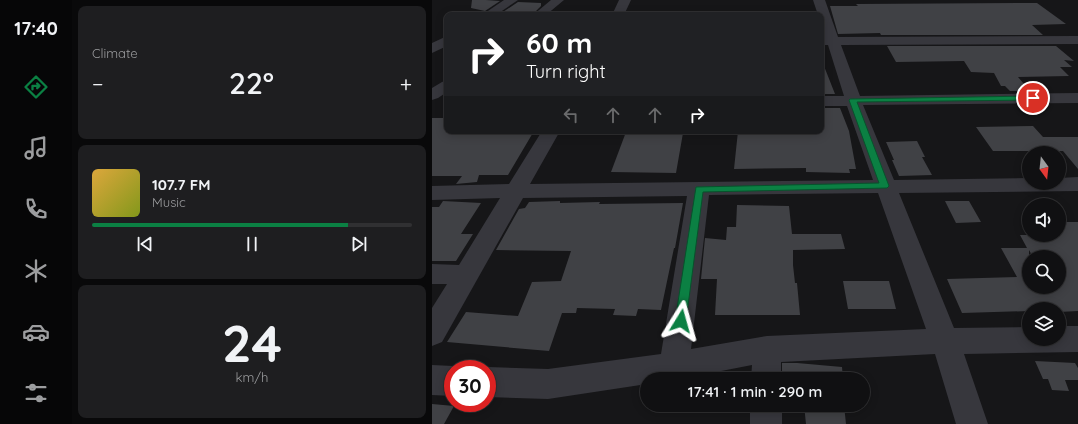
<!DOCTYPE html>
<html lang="en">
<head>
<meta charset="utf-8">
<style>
	body { margin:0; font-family:Quicksand,sans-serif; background:#1e1e20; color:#f1f3f6; height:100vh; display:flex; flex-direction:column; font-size:15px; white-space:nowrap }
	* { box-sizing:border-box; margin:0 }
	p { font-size:13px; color:#9c9d9f }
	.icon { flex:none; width:22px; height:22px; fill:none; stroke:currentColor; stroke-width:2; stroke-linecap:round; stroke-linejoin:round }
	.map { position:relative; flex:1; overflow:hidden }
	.panel { display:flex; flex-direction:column; gap:6px; padding:6px; background:#09090a; width:360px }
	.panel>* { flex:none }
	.banner { position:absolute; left:12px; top:12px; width:380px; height:122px; border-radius:8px; box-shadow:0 2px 10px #0003,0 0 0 1px #303032; background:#202124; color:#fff; overflow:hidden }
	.needle { width:26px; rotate:165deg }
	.fabs { position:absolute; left:590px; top:146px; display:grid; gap:8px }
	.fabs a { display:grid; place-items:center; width:44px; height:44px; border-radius:50%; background:#101012; box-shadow:0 2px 10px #0003,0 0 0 1px #303032; font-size:20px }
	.speed { position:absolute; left:12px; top:360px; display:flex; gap:8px; font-size:20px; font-weight:700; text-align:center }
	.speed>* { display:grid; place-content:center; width:52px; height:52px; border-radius:50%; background:#101012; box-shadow:0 2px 10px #0003,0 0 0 1px #303032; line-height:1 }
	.speed .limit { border:6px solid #d22; background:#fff; color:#111 }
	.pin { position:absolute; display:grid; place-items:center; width:34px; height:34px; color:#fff; margin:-17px; border:2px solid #fff; border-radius:50%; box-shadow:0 1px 4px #0007 }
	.me { position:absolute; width:44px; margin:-22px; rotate:8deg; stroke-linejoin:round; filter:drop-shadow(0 0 3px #0008) }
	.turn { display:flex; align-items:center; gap:14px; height:84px; padding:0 16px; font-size:18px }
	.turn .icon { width:52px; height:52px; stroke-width:2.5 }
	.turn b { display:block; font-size:28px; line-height:34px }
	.lanes { display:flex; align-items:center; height:38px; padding:0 16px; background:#0003; justify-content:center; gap:20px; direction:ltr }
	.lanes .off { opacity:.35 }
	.big { font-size:30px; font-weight:600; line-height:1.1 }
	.panel .card { flex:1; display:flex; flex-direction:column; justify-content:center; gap:6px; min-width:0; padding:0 14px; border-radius:8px; background:#1e1e20 }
	.panel .dial { align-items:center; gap:0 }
	.dial b { font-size:52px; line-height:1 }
	.song { display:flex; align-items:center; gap:12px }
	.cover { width:48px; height:48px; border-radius:6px; background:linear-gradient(135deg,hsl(40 70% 55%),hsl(70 70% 35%)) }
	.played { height:4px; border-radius:2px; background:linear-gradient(90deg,#0b8043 80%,#303032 80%) }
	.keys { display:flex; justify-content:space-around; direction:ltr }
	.heat { display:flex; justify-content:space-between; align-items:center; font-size:22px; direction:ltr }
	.trip { position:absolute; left:208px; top:372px; width:230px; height:40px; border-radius:20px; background:#101012; box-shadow:0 2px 10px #0003,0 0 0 1px #303032; font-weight:600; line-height:40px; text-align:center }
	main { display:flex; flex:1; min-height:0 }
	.menu { display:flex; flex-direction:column; width:72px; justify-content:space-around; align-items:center; background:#060607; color:#9c9d9f }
	.menu .icon { width:28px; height:28px }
	.menu .current { color:#0b8043 }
	.menu b { font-size:18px; color:#f1f3f6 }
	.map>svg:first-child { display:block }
</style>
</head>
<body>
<main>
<nav class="menu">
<b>17:40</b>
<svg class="icon current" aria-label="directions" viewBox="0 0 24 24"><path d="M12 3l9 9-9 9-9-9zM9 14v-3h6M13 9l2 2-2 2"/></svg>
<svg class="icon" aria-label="music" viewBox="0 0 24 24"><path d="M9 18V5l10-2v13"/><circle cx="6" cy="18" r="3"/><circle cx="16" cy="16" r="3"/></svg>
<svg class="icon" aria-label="phone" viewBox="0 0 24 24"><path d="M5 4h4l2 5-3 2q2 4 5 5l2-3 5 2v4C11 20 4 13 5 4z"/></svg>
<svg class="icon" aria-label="climate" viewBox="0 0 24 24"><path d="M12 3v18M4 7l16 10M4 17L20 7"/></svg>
<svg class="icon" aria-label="car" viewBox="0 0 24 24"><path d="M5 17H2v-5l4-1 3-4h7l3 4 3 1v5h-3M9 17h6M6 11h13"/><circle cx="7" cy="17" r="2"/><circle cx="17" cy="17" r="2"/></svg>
<svg class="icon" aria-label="filters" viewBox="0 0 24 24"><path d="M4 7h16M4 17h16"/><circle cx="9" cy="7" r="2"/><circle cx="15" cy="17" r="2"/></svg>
</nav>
<section class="panel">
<div class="card"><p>Climate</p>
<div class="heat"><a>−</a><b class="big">22°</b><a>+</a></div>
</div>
<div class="card">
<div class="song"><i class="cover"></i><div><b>107.7 FM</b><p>Music</p></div></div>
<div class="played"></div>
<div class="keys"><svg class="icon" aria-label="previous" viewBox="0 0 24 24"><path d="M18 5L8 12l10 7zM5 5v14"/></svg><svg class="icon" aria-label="pause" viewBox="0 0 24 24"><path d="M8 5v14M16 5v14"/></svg><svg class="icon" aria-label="next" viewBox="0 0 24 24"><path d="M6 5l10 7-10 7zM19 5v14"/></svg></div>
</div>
<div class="card dial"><b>24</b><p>km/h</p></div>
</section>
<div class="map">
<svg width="646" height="424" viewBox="0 0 646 424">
	<rect width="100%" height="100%" fill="#161618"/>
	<path fill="#404145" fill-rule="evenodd" d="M40 0H54L68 1 53 11 39 8Z
		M86 2 109 3V6L100 15 68 14Z
		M605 3 634 24 600 25 611 35H449L448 33 406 34 398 6H426L424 4Z
		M455 46H624L642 61 632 60 640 67H628L637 76 586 77 598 91H578L573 86H569L562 73 539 72 532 61 464 62Z
		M390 61 403 94H389V62Z
		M389 108H408L417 131 424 169H417L418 173 374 172V168L302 169 306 131H389Z
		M0 118H15V131H102L76 175H47L45 182 24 184 30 176H0Z
		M601 126 611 137H646V169L631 151H561L544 127Z
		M194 132 251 133 244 173 179 172Z
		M485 141 493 157H490L500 175 467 176 460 160H462L454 142Z
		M11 201 49 203 29 234H41L24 261H0V207H7Z
		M128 201V203L168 202 167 204 251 203 243 248H242L229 310 206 309 204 316 181 315 183 309 145 308 144 313H130L117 351 15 342 34 312 86 316 100 282 129 281 139 251 64 250 87 209 93 208 97 202Z
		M513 201H537L549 222 524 223Z
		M305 205 357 206 360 234H409L413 249 361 250V265L363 283H365L368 315H283L285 279H269L273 238 294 240 295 227H304Z
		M627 222H646V311L627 312V309H597V311L530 313 515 279 585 277 569 248H595L588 235H627ZM597 250 601 257H627V287H597Z
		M411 281H457L464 309H416Z
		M603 361 643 363 646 368V380H633L637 391 620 390 616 379H611Z
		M350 363H365L410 367 411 379H350Z
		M0 404 22 406 12 424H0Z
		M372 405H412L414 424H374Z"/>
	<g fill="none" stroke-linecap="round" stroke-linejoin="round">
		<path fill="#37373d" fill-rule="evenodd" d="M72 0H86L64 15H50Z
			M119 0H132L114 15H101Z
			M187 0H199L192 15H180Z
			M381 0H393L406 37 646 36V44L409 45 428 96 646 93V103L431 105 462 180 597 178V183H627V178L646 177V191L467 193 522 328 597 327V339H627V326H646V352L532 354 556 424H524L503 354 349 362V379H319L320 365 248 379H215V384L116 399 55 397V369H50L55 367 116 369 229 354 255 196 91 198 10 342 0 346V308L15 284H0V264L27 265 68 198 0 200V186L77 184 110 131H128L98 184 441 180 415 106H389V96H412L396 45H389V37H393L389 24V15H386ZM446 193 494 329 335 336 259 349 277 195Z
			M15 36V46L0 53V43Z
			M15 80V92L6 98 0 100V88L10 82Z
			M0 365 21 366 28 369H21V396L0 395Z
			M318 405H350V424H318Z"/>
	</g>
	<path fill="#0b8043" stroke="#07532c" d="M601 96 603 97V100L425 102 457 186 455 188 271 192 254 321 253 325 249 326 245 325 243 321 264 187 447 183 417 100 418 99Z"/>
</svg>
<div class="fabs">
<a><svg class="needle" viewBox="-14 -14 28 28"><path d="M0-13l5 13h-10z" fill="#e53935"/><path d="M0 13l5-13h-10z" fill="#9c9d9f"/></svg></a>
<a><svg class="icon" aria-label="sound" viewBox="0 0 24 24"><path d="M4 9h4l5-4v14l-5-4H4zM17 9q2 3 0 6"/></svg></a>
<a><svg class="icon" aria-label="search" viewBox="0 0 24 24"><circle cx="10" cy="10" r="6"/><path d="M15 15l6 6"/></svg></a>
<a><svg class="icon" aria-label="layers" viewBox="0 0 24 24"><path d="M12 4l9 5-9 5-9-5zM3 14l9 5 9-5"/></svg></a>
</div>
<div class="speed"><div class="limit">30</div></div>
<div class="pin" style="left:601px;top:98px;background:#d93025"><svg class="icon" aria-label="arrive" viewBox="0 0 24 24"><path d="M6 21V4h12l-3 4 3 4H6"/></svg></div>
<svg class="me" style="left:249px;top:321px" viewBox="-20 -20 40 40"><path d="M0-17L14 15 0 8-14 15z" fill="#0b8043" stroke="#fff" stroke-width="4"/></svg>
<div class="trip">17:41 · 1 min · 290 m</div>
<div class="banner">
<div class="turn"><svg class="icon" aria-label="right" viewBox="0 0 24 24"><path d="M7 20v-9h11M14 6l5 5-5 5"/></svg><div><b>60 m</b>Turn right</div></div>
<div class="lanes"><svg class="icon off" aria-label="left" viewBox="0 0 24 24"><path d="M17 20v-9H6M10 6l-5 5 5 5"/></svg><svg class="icon off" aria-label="ahead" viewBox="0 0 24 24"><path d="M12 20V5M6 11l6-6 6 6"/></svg><svg class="icon off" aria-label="ahead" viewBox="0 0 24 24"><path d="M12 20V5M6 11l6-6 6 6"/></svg><svg class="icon" aria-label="right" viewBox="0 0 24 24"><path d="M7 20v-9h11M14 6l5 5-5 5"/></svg></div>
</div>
</div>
</main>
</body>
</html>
